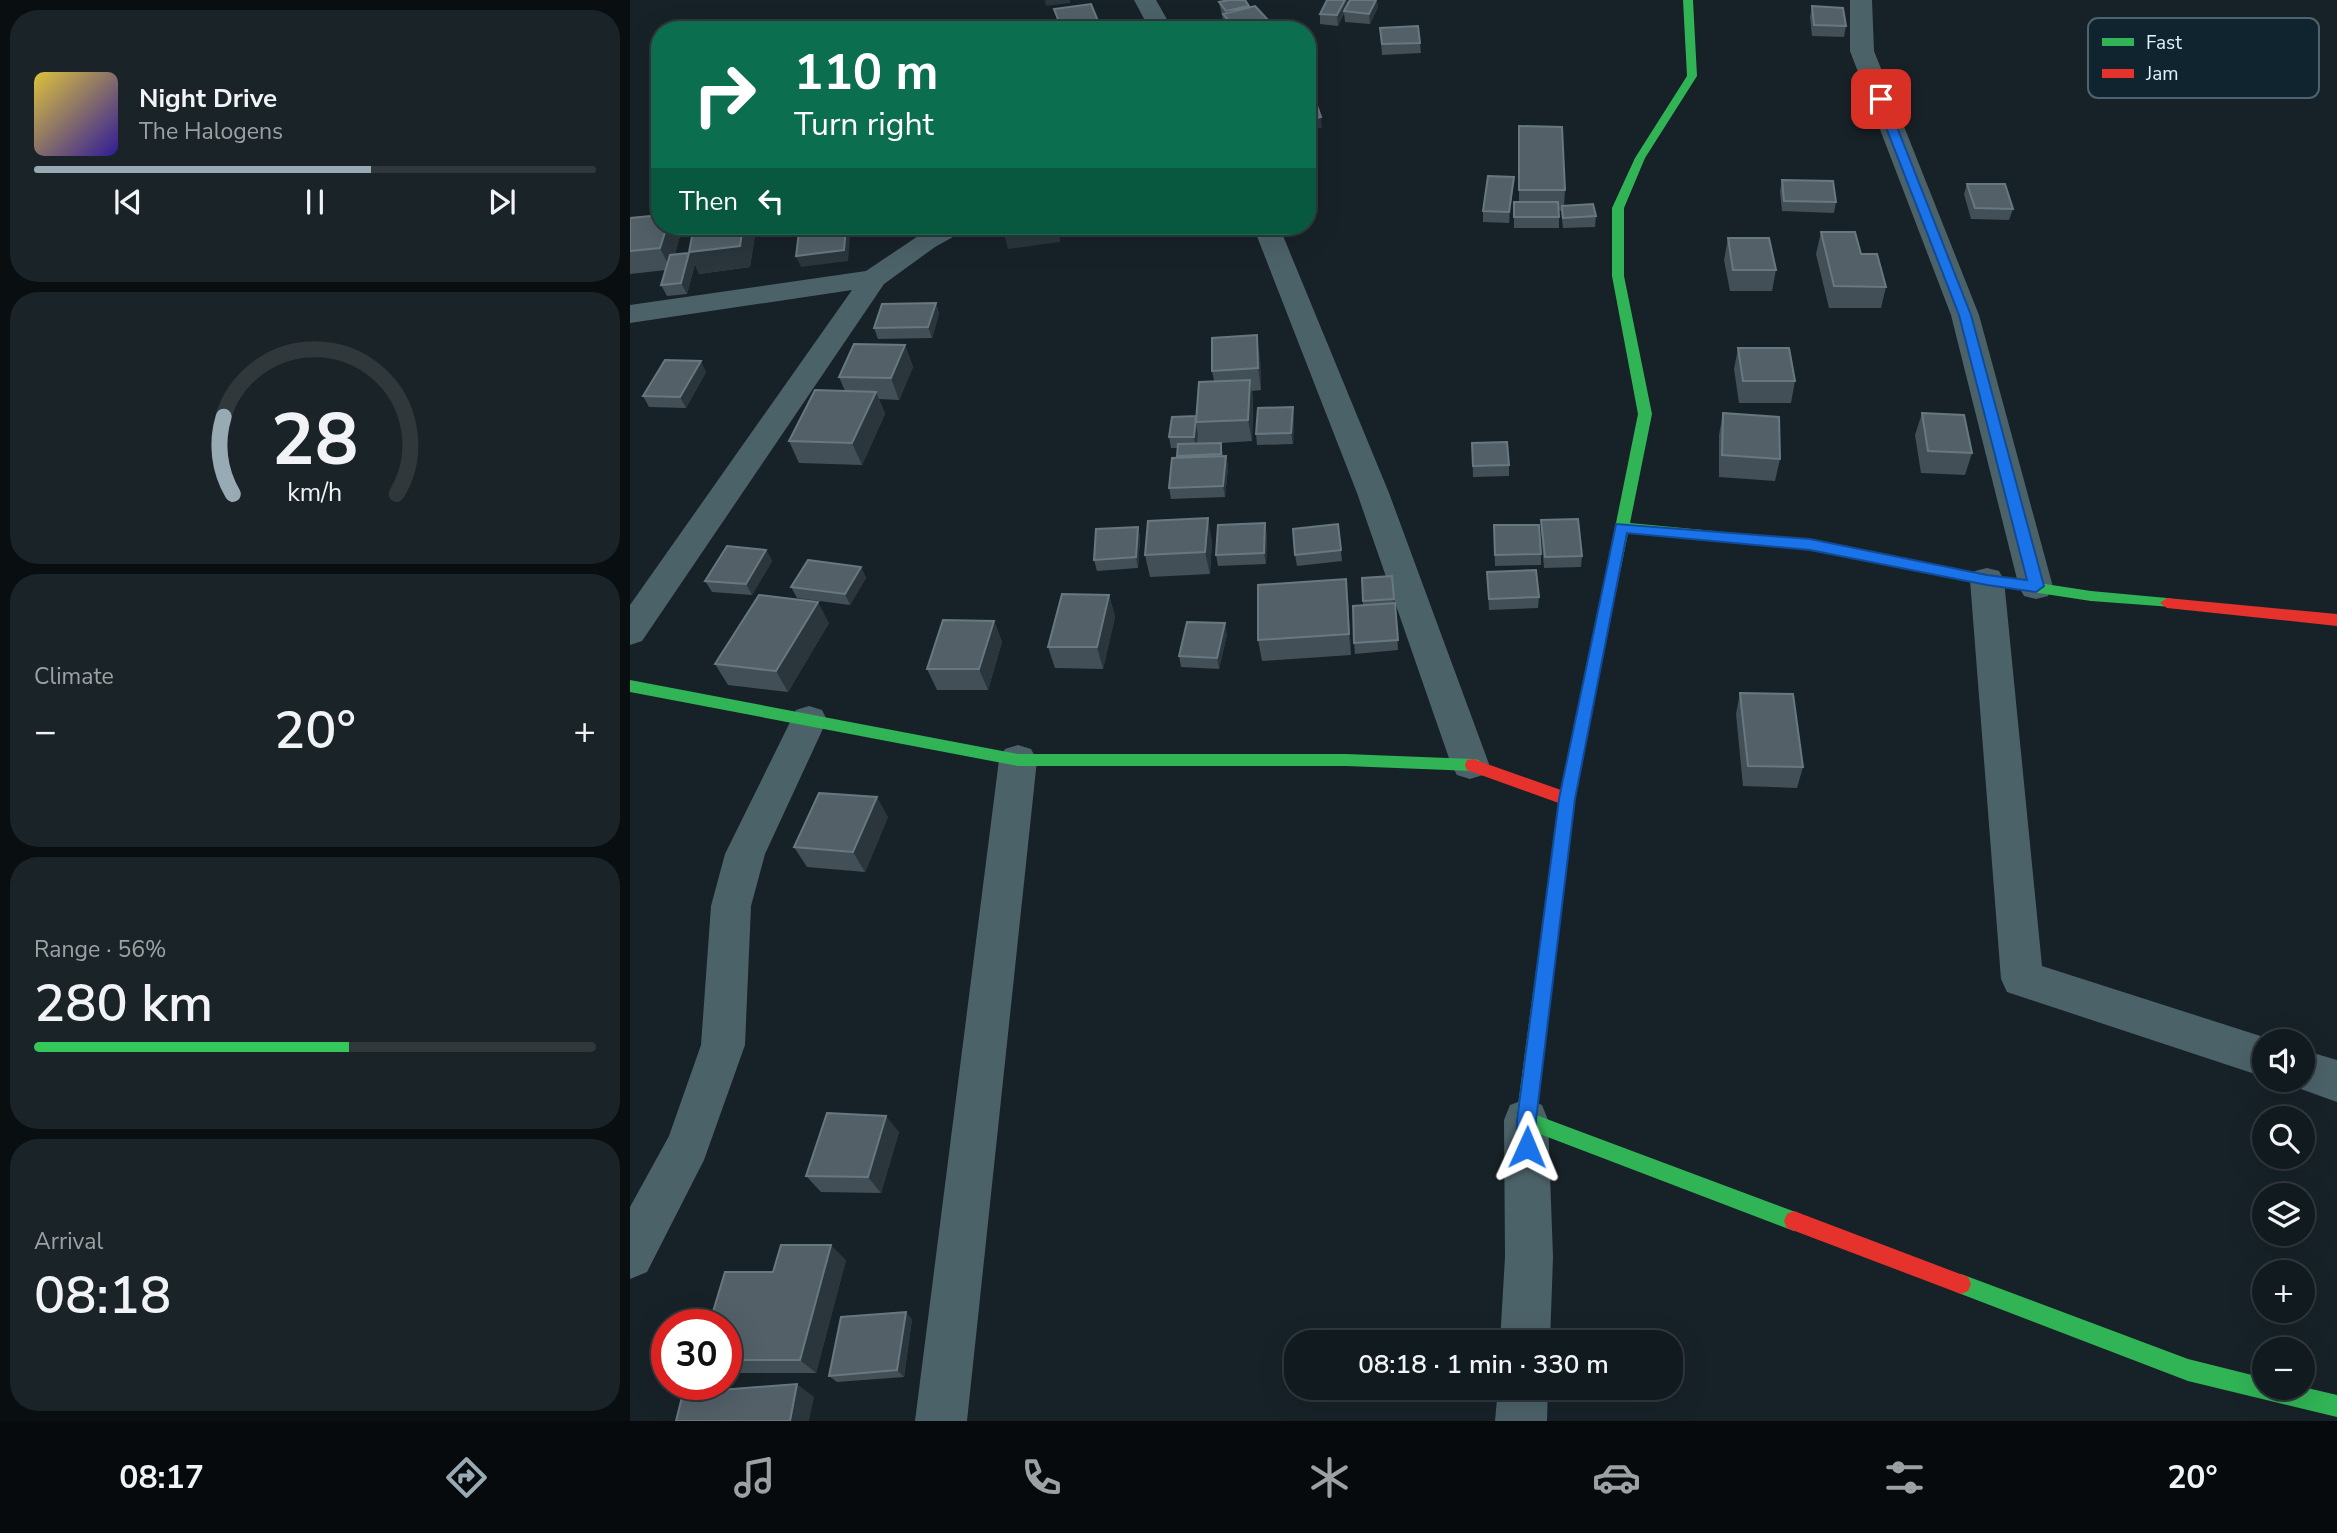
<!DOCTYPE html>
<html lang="en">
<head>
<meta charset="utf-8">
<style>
	body { margin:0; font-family:"Nunito Sans",sans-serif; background:#1a2327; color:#f1f3f6; height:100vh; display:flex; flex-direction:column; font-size:26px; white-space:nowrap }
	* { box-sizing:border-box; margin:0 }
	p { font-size:23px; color:#9ca1a4 }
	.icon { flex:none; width:38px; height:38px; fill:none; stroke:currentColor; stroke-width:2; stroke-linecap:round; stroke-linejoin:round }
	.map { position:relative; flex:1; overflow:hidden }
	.panel { display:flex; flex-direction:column; gap:10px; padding:10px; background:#090e10; width:630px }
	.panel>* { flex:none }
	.banner { position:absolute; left:21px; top:21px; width:665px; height:214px; border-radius:28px; box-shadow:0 7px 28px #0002,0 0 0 2px #30383c; background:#0b6e4f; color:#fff; overflow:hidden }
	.fabs { position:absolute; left:1622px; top:1029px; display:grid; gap:14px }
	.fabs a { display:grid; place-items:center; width:63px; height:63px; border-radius:50%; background:#111a1e; box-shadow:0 7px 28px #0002,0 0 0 2px #30383c; font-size:35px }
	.speed { position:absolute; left:21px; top:1309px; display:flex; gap:14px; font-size:35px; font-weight:700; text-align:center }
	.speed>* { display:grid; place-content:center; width:91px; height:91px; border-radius:50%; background:#111a1e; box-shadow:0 7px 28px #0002,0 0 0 2px #30383c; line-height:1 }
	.speed .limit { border:10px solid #d22; background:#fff; color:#111 }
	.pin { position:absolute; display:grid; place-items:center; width:60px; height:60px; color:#fff; margin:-30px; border-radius:14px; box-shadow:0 4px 10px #0006 }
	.me { position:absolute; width:77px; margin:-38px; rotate:1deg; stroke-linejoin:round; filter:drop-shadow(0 0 5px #0008) }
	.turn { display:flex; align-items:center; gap:24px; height:147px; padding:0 28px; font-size:32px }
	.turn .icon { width:91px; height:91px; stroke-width:2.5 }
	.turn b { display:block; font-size:49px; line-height:60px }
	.then { display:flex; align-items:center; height:66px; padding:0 28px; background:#0003; gap:14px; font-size:26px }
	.big { font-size:52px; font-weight:600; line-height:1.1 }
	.panel .tile { flex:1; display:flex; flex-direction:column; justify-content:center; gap:10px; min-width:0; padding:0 24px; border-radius:28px; background:#1a2327 }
	.panel .dial { align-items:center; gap:0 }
	.dial svg { height:182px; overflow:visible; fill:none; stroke:#30383c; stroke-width:7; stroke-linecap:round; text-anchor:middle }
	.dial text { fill:#f1f3f6; stroke:none }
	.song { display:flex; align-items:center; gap:21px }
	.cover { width:84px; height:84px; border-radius:10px; background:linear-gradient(135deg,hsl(50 70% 55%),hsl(250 70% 35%)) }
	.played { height:7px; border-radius:4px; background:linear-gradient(90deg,#98abb4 60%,#30383c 60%) }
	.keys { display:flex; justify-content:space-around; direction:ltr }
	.heat { display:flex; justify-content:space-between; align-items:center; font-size:38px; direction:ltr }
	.charge { height:10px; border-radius:5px; background:linear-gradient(90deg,#34c759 56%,#30383c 0) }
	.trip { position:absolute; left:654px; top:1330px; width:399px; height:70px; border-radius:28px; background:#111a1e; box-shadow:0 7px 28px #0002,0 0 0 2px #30383c; font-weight:600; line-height:70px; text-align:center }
	.tabs { display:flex; height:112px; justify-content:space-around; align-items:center; background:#070a0c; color:#9ca1a4 }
	.tabs .icon { width:49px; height:49px }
	.tabs .active { color:#98abb4 }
	.tabs b { font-size:32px; color:#f1f3f6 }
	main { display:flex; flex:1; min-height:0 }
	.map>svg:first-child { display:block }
</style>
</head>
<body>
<main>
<section class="panel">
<div class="tile">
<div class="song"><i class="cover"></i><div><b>Night Drive</b><p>The Halogens</p></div></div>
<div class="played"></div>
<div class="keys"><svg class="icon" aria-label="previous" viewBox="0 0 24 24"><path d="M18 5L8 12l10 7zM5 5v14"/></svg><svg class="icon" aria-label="pause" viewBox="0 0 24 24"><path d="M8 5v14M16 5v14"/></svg><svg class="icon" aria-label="next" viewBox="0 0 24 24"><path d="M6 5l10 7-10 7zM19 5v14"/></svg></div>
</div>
<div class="tile dial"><svg viewBox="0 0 100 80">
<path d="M14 69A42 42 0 1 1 86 69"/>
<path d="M14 69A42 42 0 0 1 10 35" stroke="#98abb4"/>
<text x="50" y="56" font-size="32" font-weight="700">28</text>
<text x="50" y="72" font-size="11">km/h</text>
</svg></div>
<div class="tile"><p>Climate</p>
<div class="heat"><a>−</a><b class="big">20°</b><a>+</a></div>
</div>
<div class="tile"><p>Range · 56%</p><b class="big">280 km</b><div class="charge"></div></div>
<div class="tile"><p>Arrival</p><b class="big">08:18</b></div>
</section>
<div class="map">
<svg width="1707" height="1421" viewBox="0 0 1707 1421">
	<rect width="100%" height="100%" fill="#172228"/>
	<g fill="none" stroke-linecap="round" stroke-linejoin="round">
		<path fill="#4c6269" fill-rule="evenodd" d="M504 0H526L543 30H520Z
			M1220 0H1242L1244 51 1349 315 1423 587 1418 596 1406 599 1394 596 1389 587 1321 315 1220 51Z
			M303 226H335L332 232 305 247 254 284 12 641 0 645V605L222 290 0 323V305L236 271Z
			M623 226H649L759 493 859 764 853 775 840 779 827 775 821 764 727 493Z
			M1357 568 1369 571 1374 580 1412 966 1646 1041H1634V1077L1377 992 1371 979 1340 580 1345 571Z
			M179 706 192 710 197 720 135 854 121 906 115 1045 74 1160 17 1272 0 1279V1207L39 1136 71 1045 81 906 95 854 166 710Z
			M388 745 401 749 407 760 337 1421H285L369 760 375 749Z
			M1673 1050 1707 1060V1102L1657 1084 1655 1080H1673Z
			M896 1099 912 1105 918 1120 923 1257 920 1342H870L875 1257 874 1120 880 1105Z
			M868 1388H918L917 1421H865Z"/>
		<path fill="#30b455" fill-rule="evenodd" d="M1053 0H1063L1067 76 1015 158 994 208V276L1022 414 1000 523 1180 540 1357 575 1461 591 1537 598 1542 599 1544 603 1542 607 1461 601 1357 585 1180 550 998 533 981 617 979 621H969L967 617 1008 414 982 276V208L1005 158 1057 76Z
			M0 680 388 754H716L843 759 849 760 851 765 849 770 843 771 716 766H388L0 692Z
			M937 792 943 794 945 799 906 1115 1171 1214 1174 1221 1171 1228 1164 1231 889 1126 886 1120 929 799 931 794Z
			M1331 1274 1558 1359 1634 1378V1388L1673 1387 1707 1395V1417L1558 1381 1331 1294 1324 1291 1321 1284 1324 1277Z"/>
		<path fill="#e5322d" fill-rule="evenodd" d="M1537 598 1707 614V626L1537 608 1530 603Z
			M974 611 981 617 943 804 937 806 837 770 835 765 837 760 843 759 931 790 967 617Z
			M1164 1211 1338 1277 1341 1284 1338 1291 1331 1294 1157 1228 1154 1221 1157 1214Z"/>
	</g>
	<path fill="#424f56" d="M589 2 619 8 640 30H584L597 28 594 24Z
		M718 4 748 7 740 24 715 22 714 13 708 26 690 24V14Z
		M1182 6 1216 26 1214 37 1182 36 1180 17Z
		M750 28 790 43 791 53 752 55Z
		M889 126 935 190 934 206 966 216 965 227 933 228 931 211H929V228H884V202H889Z
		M884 177 879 223 853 222V211Z
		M1152 180 1206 202 1204 213 1152 211 1150 191Z
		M1337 184 1383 209 1379 220 1341 219 1334 194Z
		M0 218 30 226H46L50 236 45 254 59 253 64 226H121L125 235 120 267 69 274 65 264 57 294 37 296 31 285 36 270 0 274Z
		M1191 232 1231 254 1256 287 1251 308H1199L1186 254Z
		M1098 238 1146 270 1142 291H1100L1094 260Z
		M306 303 309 314 302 338 248 339 244 328Z
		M275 345 283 367 269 400 249 399 255 414 232 465 169 463 159 441 215 391 209 377Z
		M1108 348 1165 381 1161 403H1109L1104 369Z
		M630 357 631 390 622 391 623 402 622 441 591 443 593 456H596L598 467 595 497 541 499 539 488 548 458V448H541L539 437 566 416 584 381 582 371Z
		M76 372 56 408 19 407 13 396Z
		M1093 413 1150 459 1145 481 1089 477V435Z
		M1292 413 1342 453 1335 475 1291 473 1285 435Z
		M664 418 663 444 627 445 626 434Z
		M842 443 879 465V476L843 477Z
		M911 520 952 556 951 567 914 568 911 531Z
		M708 524 712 561 667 566 665 555Z
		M864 525 911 554V565L865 566Z
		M508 527 510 538 508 568 467 571 464 560Z
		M637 534 636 564 588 566 586 555Z
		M582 540 580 574 520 577 515 555Z
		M136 550 142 561 122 595 82 592 75 581Z
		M231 567 236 578 220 605 167 598 161 587Z
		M857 572 909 597 908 608 859 610Z
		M762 576 764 604 765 603 768 650 725 654 724 643 733 605 732 578Z
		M479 595 485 617 473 669 425 668 418 647Z
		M718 600 721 655 632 661 628 640Z
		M364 621 372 642 358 690H307L297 669Z
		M199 623 158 692 98 685 85 664Z
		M597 634 589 669 551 667 549 656Z
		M1110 693 1173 767 1167 788 1113 786 1106 714Z
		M258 817 235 872 177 867 164 847Z
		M269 1132 251 1193 191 1192 176 1176Z
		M216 1260 186 1373H96V1325Z
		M282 1319 274 1377 207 1382 199 1376Z"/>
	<path fill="#2a353c" d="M415 0H440V3L416 6Z
		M715 0H718V6L714 11 708 26 707 15Z
		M746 0H747L748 7 740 24 739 14Z
		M619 6 620 17 597 18 596 11Z
		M468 21 469 30H432L431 27Z
		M639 21 640 30H606V29Z
		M691 117 692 128 682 129 681 119Z
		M686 132 687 142 677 144V133Z
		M884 177 883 188 879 223V212Z
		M37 226H46L50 236 41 270 30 248Z
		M113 226H121L125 235 120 267 69 274 65 264 57 294 51 283 59 252Z
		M382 226H429L430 242 378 249 372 227Z
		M216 227 220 238 218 261 171 267 166 256Z
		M306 303 309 314 302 338 298 327Z
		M627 335 630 357 631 390 628 368Z
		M275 345 283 367 269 400 261 378Z
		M71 361 76 372 56 408 50 397Z
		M620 380 623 402 622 441 618 420Z
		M246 392 255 414 232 465 222 443Z
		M663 407 664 418 663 444 661 433Z
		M566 423 568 434 566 448 564 437Z
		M596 456 598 467 595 497 593 486Z
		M578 518 582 540 580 574 575 552Z
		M635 523 637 534 636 564 634 553Z
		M508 527 510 538 508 568 506 557Z
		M136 550 142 561 122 595 116 584Z
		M231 567 236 578 220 605 215 594Z
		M716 579 718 600 721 655 719 634Z
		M479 595 485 617 473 669 467 647Z
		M188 602 199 623 158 692 146 671Z
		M364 621 372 642 358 690 349 669Z
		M595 623 597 634 589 669 587 658Z
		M247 797 258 817 235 872 223 852Z
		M256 1116 269 1132 251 1193 238 1177Z
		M201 1245 216 1260 186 1373 170 1360Z
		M276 1312 282 1319 274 1377 267 1370Z
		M167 1384 184 1397 179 1421H160Z"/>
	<path fill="#536068" stroke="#687880" stroke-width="2" d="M599 0H615L619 6 596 11 589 2Z
		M697 0H715L707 15 690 14Z
		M720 0H746L739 14 714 11Z
		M461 4 468 21 431 27 424 9Z
		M625 6 639 21 606 29 593 14Z
		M1182 6 1213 8 1216 26 1184 25Z
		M788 26 790 43 752 44 750 28Z
		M684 97 691 117 681 119 686 132 677 133V98Z
		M889 126 932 127 935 190H889Z
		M858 176 884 177 879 212 853 211Z
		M1152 180 1203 181 1206 202 1154 201Z
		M1337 184H1375L1383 209 1345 208Z
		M884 202H928L929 217H884Z
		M963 204 966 216 933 218 932 206Z
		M30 215V226H37L30 248 0 251V218Z
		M64 226H113L110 246 59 252Z
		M216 227 214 250 166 256 169 232Z
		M1191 232H1225L1231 254H1247L1256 287 1204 286Z
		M1098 238H1139L1146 270H1103Z
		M59 253 51 283 31 285 40 255Z
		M306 303 298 327 244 328 252 304Z
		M627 335 628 368 582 371V338Z
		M224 344 275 345 261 378 209 377Z
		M1108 348H1159L1165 381H1113Z
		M35 360 71 361 50 397 13 396Z
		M620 380 618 420 566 422 569 382Z
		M185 390 246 392 222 443 159 441Z
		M663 407 661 433 626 434 628 408Z
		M1093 413 1149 417 1150 459 1092 455Z
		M1292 413 1334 415 1342 453 1298 451Z
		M566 416 564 437H539L542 417Z
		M877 442 879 465 843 466 842 443Z
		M591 443V454L547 456 548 444Z
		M596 456 593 486 539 488 542 458Z
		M578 518 575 552 515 555 518 521Z
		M948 519 952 556 915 557 911 520Z
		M635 523 634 553 586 555 588 525Z
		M708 524 711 550 665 555 663 529Z
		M864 525H909L911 554 865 555Z
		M508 527 506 557 464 560 466 529Z
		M97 546 136 550 116 584 75 581Z
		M178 560 231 567 215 594 161 587Z
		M906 570 909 597 859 599 857 572Z
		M762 576 764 599 733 601 732 578Z
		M716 579 719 634 628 640V585Z
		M432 594 479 595 467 647H418Z
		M129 595 188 602 146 671 85 664Z
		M765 603 768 640 724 643 723 606Z
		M313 620 364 621 349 669H297Z
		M557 622 595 623 587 658 549 656Z
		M1110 693 1163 694 1173 767 1118 766Z
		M189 793 247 797 223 852 164 847Z
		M197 1113 256 1116 238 1177 176 1176Z
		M151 1245H201L170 1360H96V1325H79L95 1272H143Z
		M276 1312 267 1370 199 1376 211 1317Z
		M167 1384 160 1421H46L53 1393Z"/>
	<path fill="#1a73e8" stroke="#114b97" stroke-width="2" d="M1247 97 1256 99 1341 315 1414 586 1406 592 1357 585 1180 550 997 533 945 799 906 1120 907 1147 904 1154 897 1157 890 1154 887 1147V1120L929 799 986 524 1180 539 1357 575 1397 580 1329 315 1245 99Z"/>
	<rect x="1458" y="18" width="231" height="80" rx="10" fill="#10242f" stroke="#4e636d" stroke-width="2"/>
	<rect x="1472" y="38" width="32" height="8" fill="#30b455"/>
	<rect x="1472" y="69" width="32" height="9" fill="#e5322d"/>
	<g font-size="19" fill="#def5ff">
		<text x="1516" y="49">Fast</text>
		<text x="1516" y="80">Jam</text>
	</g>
</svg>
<div class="fabs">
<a><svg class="icon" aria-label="sound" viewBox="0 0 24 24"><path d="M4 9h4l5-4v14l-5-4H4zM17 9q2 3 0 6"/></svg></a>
<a><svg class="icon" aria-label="search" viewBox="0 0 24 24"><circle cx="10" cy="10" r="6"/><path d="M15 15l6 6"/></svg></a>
<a><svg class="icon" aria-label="layers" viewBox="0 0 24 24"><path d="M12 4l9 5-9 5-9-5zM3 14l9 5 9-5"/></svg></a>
<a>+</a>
<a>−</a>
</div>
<div class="speed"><div class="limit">30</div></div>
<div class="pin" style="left:1251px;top:99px;background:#d93025"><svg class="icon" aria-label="arrive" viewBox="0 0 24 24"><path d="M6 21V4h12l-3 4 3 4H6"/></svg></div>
<svg class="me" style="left:897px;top:1147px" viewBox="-20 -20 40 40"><path d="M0-17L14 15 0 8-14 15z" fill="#1a73e8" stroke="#fff" stroke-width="4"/></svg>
<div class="trip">08:18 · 1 min · 330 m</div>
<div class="banner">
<div class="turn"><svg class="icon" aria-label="right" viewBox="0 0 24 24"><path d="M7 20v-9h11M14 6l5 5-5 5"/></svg><div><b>110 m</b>Turn right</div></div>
<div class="then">Then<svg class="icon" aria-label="left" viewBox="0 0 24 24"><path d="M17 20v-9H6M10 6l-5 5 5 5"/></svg></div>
</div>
</div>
</main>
<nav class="tabs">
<b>08:17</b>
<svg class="icon active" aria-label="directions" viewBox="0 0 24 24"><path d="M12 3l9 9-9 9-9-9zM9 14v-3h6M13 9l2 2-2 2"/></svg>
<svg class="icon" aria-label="music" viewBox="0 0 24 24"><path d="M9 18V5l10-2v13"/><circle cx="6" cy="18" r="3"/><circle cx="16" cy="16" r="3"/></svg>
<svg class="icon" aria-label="phone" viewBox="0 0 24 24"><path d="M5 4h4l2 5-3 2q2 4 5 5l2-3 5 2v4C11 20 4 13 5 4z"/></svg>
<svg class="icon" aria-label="climate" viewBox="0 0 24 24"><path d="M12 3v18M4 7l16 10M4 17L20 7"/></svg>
<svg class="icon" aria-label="car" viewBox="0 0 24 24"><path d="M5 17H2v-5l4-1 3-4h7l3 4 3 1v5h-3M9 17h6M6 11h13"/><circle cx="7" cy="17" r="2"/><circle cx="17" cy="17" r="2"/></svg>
<svg class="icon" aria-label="filters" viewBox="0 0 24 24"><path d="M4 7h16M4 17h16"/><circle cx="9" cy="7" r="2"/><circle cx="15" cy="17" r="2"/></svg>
<b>20°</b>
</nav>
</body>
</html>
